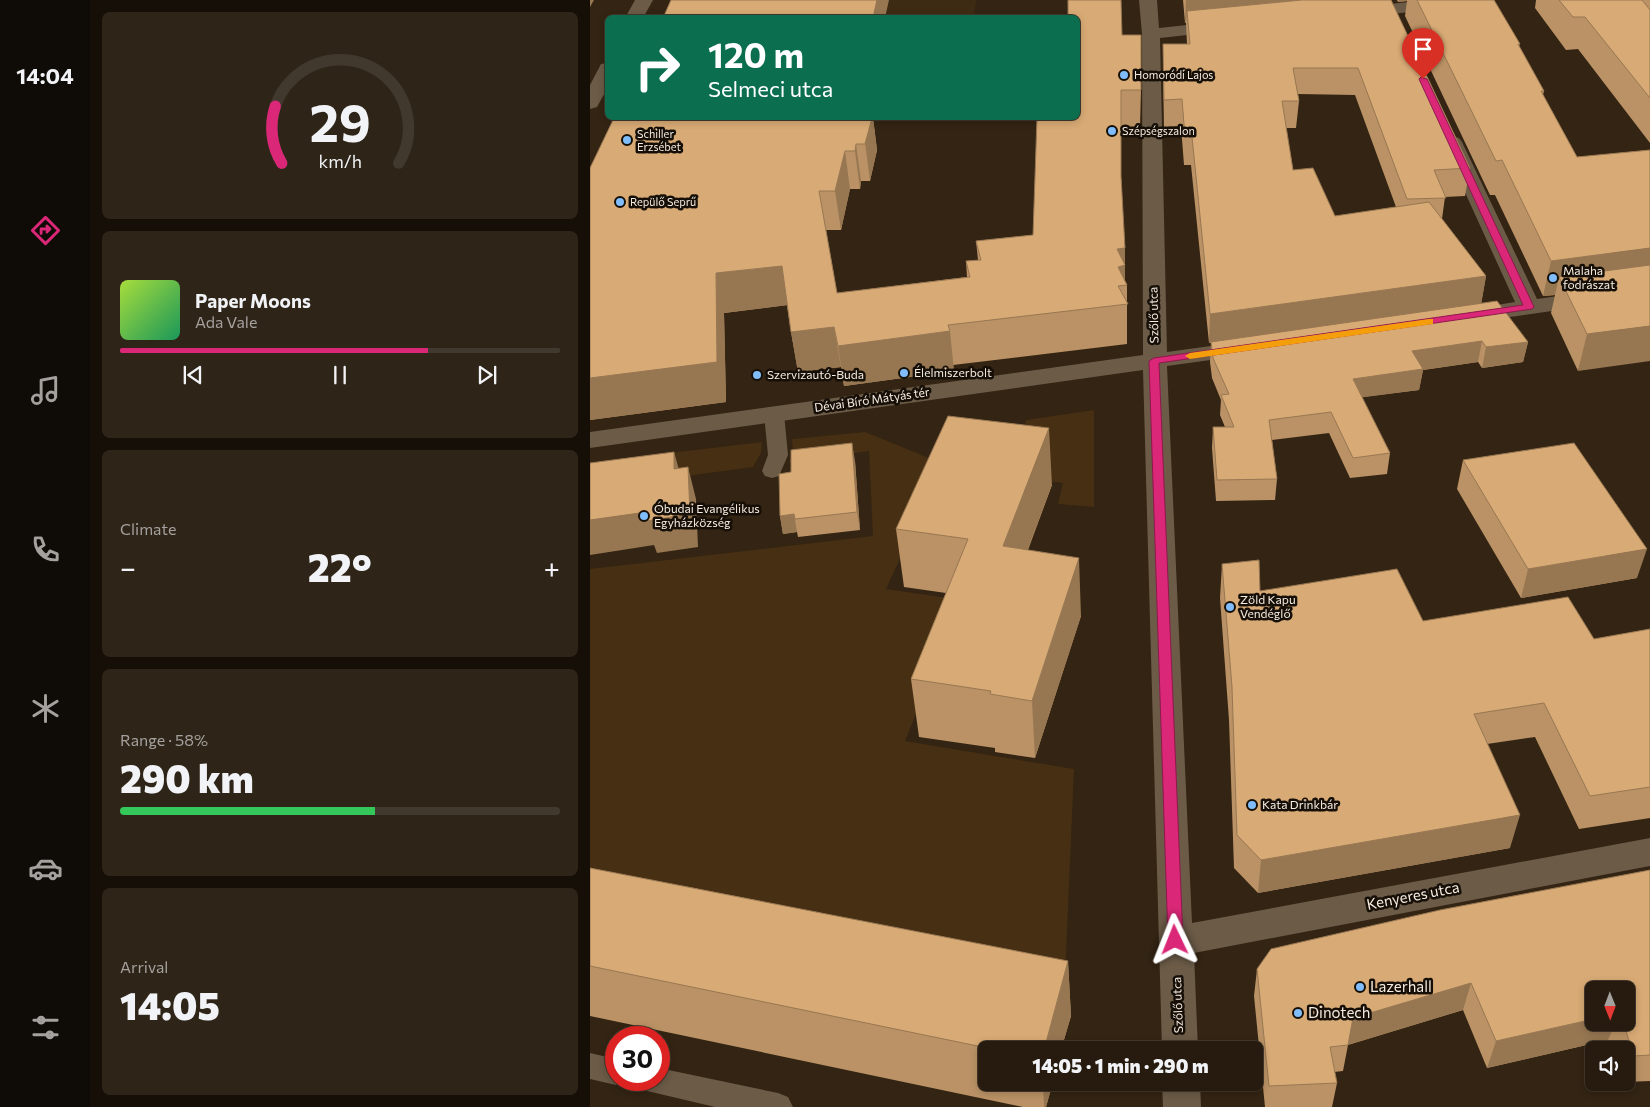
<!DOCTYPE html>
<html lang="en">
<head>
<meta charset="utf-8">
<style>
	body { margin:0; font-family:Commissioner,sans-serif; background:#2e2417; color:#f1f3f6; height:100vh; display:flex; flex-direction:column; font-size:19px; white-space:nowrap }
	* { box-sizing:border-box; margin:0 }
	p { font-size:16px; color:#a4a19e }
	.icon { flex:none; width:28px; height:28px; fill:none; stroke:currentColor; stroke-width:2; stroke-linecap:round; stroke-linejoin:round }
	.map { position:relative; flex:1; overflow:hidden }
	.drawer { display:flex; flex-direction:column; gap:12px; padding:12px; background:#150f08; width:500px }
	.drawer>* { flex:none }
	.top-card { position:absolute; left:15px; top:15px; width:475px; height:105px; border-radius:8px; box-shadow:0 2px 8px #0003,0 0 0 1px #42392e; background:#0b6e4f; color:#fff; overflow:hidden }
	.needle { width:32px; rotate:179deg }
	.tools { position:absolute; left:995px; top:981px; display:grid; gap:10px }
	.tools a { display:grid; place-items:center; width:50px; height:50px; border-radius:8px; background:#261b0e; box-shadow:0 2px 8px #0003,0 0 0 1px #42392e; font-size:25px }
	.speed { position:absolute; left:15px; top:1026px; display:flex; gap:10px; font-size:25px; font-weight:700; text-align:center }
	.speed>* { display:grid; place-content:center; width:65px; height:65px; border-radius:50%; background:#261b0e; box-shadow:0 2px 8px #0003,0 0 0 1px #42392e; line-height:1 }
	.speed .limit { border:8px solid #d22; background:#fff; color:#111 }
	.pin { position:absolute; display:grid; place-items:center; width:42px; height:42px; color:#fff; margin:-51px -21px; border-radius:50% 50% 50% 0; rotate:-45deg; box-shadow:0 0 5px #0007 }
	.pin .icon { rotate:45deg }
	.me { position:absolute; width:55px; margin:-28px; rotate:358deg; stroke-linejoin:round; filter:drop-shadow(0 0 4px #0008) }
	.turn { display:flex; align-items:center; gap:18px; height:105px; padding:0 20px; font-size:22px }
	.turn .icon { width:65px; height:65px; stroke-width:2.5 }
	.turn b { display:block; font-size:35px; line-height:42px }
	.big { font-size:38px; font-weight:800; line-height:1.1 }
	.drawer .widget { flex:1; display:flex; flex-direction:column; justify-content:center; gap:8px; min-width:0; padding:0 18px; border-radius:8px; background:#2e2417 }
	.drawer .dial { align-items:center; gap:0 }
	.dial svg { height:130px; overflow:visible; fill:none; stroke:#42392e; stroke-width:7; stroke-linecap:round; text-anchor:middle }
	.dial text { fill:#f1f3f6; stroke:none }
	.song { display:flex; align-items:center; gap:15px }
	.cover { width:60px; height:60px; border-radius:8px; background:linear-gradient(135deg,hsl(80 70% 55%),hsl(150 70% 35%)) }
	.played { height:5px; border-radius:2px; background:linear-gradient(90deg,#db2777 70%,#42392e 70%) }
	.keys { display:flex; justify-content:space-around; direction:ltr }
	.heat { display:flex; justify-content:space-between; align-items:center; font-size:28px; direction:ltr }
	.charge { height:8px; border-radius:4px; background:linear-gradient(90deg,#34c759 58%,#42392e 0) }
	.trip { position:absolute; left:388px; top:1041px; width:285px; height:50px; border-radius:8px; background:#261b0e; box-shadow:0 2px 8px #0003,0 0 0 1px #42392e; font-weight:800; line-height:50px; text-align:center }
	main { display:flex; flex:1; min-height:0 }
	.dock { display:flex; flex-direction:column; width:90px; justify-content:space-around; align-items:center; background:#0f0b06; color:#a4a19e }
	.dock .icon { width:35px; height:35px }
	.dock .on { color:#db2777 }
	.dock b { font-size:22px; color:#f1f3f6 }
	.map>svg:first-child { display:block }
</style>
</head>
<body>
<main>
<nav class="dock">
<b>14:04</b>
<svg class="icon on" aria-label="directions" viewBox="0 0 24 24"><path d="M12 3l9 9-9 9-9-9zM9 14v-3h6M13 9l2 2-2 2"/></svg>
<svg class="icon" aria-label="music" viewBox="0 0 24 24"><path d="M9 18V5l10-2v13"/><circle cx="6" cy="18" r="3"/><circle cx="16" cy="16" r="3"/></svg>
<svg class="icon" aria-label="phone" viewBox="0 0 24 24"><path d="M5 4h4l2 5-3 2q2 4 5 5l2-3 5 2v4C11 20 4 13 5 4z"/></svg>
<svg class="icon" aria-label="climate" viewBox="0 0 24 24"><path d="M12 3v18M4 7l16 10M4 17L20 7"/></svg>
<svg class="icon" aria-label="car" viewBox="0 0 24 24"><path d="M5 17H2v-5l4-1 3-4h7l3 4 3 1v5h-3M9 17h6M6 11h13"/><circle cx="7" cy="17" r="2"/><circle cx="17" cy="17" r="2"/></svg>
<svg class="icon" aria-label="filters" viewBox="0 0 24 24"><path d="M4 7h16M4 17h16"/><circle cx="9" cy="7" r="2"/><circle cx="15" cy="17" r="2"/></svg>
</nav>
<section class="drawer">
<div class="widget dial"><svg viewBox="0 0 100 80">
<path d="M14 69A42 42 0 1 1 86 69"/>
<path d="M14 69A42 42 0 0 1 10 34" stroke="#db2777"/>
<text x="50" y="56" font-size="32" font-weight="700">29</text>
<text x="50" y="72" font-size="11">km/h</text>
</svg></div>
<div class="widget">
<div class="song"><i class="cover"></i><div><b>Paper Moons</b><p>Ada Vale</p></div></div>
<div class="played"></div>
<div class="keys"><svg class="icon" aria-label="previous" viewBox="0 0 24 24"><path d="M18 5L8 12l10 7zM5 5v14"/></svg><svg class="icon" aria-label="pause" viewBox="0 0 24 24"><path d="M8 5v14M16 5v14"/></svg><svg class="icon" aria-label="next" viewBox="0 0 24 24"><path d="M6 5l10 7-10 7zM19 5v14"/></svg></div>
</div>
<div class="widget"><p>Climate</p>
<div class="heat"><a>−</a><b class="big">22°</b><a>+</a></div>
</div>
<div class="widget"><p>Range · 58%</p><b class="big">290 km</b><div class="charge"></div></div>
<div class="widget"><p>Arrival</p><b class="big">14:05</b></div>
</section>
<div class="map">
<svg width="1060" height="1107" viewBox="0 0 1060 1107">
	<rect width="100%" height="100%" fill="#332413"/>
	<path fill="#3e2b13" d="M299 0H386L384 17 295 18Z"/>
	<path fill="#462f12" d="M504 410V507L468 504 473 483 430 477 423 468 436 420Z
		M275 432 354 464 296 589 372 600 315 741 484 769 475 978 0 888V569L283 536 279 451 199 463 203 450 202 439Z
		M172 442 171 453 163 467 9 488 12 461Z"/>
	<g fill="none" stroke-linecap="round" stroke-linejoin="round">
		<path fill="#6b5b47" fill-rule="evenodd" d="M184 408 191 410 194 414 198 455 189 476 182 478 175 476 172 471 178 455 174 414 177 410Z
			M0 1053 26 1059V1080H37L36 1081 26 1085 0 1079Z
			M69 1068 188 1093 198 1097 203 1107H125L53 1090 49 1080H69Z"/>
		<path fill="#6b5b47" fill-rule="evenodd" d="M549 0H567L569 28 634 21 640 22 643 26 640 30 634 31 570 38 577 352 657 341 665 343 669 348 665 353 657 355 577 366 602 923 1060 838V866L604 953 608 1050H572L553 370 0 448V432L553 355 552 34Z
			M840 0H903L900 4 894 5 769 17 763 16 760 12 763 8 769 7Z
			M862 136 869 138 872 142 947 299 1060 283V297L878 323 870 321 866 316 870 311 925 302 852 142 855 138Z
			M572 1082H610L611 1107H573Z"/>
		<path fill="#6b5b47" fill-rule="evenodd" d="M45 0H63L53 18H35Z
			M18 63V87L7 107 0 109V85L11 64Z"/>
	</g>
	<path fill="#ba9265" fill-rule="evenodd" d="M593 0H801L880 168 875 196 855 197 852 219 896 276 891 304 938 342 933 362 892 368 888 362 833 370 829 390 772 397 800 453 797 474 760 478 739 433 682 440 687 479 685 500 626 501 622 448 623 427H635L630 415 631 400 622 378 620 362 621 343H619L601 165H594L591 126 574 127 573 70V44H597L596 23H595ZM708 94 765 95 806 207 745 216 703 170 696 128H706L709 101Z
		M807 0H904L930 44 929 46 954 91 953 95 987 157 1060 150 988 371 961 313 965 295 953 296 905 195H900L815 16 817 1 808 2Z
		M946 0H1060V143L988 49 976 50 945 8Z
		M532 35 551 90 550 127H531V176L534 263 535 265V281L537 285V344L363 365 364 371 254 386 251 367 208 372 201 332 197 305 134 313 136 402 0 420V168L24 118H283L287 150 280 181H271L270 189H260L251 230H236L247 293 377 277 376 261 388 260 386 241 443 235Z
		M873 460 1047 578 931 598 867 489Z
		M265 461 270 530 208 537 207 532 193 534 190 516 201 472Z
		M462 485 438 550 491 616 445 758 405 752V748L329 737 321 679 356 593 314 587 306 529Z
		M632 564 670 591 833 621 1004 639 1060 629V818L989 829 945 737 897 744 920 848 668 893 644 868 639 720 630 598Z
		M0 868 478 961 481 1016 471 1050H396V1082H463L456 1107H433L0 1016Z
		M1060 870V1081L1036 1082V1050H1022L1018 1040 897 1068 873 1010 758 1045 753 1071 744 1072 747 1083 742 1107H675L664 996 667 969ZM1036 990V1022H1004Z"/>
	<path fill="#977752" d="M0 0H4L0 7Z
		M287 0H299L295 18H283Z
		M596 0H788L597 11 596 23H595Z
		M809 0H817V1L808 2Z
		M282 118H283L287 150 280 181 273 127Z
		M266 144 271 181 270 189 265 151Z
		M255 151 260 189 251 230 245 191Z
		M535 248V285L528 286 527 249Z
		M1060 248V282L969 277 965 295 953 296 961 261Z
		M192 266 199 305 134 313 136 402 0 420V378L126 273Z
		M896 276 891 305 619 343 620 314Z
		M1060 326V361L988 371 997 334Z
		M244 327 251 367 208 372 201 332Z
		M360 331 364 371 254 386 248 346Z
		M892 341 888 362 833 370 829 390 760 399 763 379 822 351Z
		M938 342 933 362 892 368 896 347Z
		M459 428 462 485 417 604 413 546Z
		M262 443 265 461 270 530 267 512Z
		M84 452 93 484 84 469Z
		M98 467 106 499 108 547 67 553 64 545 0 555V520L57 512Z
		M204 514 207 532 193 534 190 516Z
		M1057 549 1047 578 931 598 938 569Z
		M489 558 491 616 445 758 442 701Z
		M930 815 920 848 668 893 671 860Z
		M478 961 481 1016 471 1050H454Z
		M881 983 873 1010 757 1045 763 1018Z
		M1004 1019V1022H1026L1018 1040 897 1068 906 1041Z
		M453 1082H463L456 1107H454Z"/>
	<path fill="#d8aa75" stroke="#977752" d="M81 0H287L283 18H73Z
		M478 0H531L532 35H551V90H531V176L535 248 527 249 535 265 528 267 537 285 528 286 538 304 358 325 360 331 248 346 244 327 201 332 192 266 126 273 127 362 0 378V168L24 118H282L275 144H266L265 151H255L245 191H229L247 293 380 277 376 261 391 260 386 241 443 235 447 118H488V18H478Z
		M712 0H801L880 168 844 170 856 198 817 199 768 68H703L709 101H692L703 170 723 168 745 216 839 202 896 276 620 314 602 137H595L592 99 574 100 573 44H600L597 11Z
		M827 0H904L930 44H928L954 91H951L987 157 1060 150V248L961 261 912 160 906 161Z
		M969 0H1052L1060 10V98L995 17H983Z
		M1060 265V326L997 334 969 277Z
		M907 301 938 342 896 347 892 341 822 351 833 369 763 379 800 453 763 458 741 412 679 420 687 479 627 480 623 427H644L631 395 639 394 623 358 621 342Z
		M358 416 459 428 413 546 489 558 442 701 400 694 401 691 321 679 378 539 306 529Z
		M262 443 267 512 205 519 204 514 190 516 189 474 201 472V450Z
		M984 443 1057 549 938 569 873 460Z
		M84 452V469L98 467 100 514 57 521V512L0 520V463Z
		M669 560 670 591 807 569 833 621 978 597 1004 639 1060 629V787L1000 796 954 703 884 714 930 815 671 860 647 835 642 687 632 564Z
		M0 868 478 961 454 1050H407L0 966Z
		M1060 870V1055L1044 1056 1033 1022H1036V990H1004V1019L906 1041 881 983 763 1018 758 1045 740 1047 747 1083 679 1086 667 969 681 949 850 910Z"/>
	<path fill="#db2777" stroke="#8e194d" d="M831 77 837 79 944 307 942 309 569 363 593 940 590 945 585 947 580 945 578 940 559 361 564 358 933 305 829 79Z"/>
	<path fill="#f59e0b" d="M839 319H843V324L600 359 595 356 600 353Z"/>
	<g fill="#81bdfa" stroke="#150f07" stroke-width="2">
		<circle cx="534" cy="75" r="5"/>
		<circle cx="522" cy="131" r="5"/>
		<circle cx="37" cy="140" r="5"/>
		<circle cx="30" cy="202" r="5"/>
		<circle cx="963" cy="278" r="5"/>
		<circle cx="314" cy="373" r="5"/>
		<circle cx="167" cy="375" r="5"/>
		<circle cx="54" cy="516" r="5"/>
		<circle cx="640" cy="607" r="5"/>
		<circle cx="662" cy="805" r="5"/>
		<circle cx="770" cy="987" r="5"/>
		<circle cx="708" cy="1013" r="5"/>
	</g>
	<g text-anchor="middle" stroke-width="5" stroke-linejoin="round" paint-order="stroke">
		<g font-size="11" fill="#f6ece1" stroke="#150f07" text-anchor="start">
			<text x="544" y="79">Homoródi Lajos</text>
			<text x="532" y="135">Szépségszalon</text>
			<text x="47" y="138">Schiller<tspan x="47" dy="13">Erzsébet</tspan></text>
			<text x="40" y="206">Repülő Seprű</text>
		</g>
		<g font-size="12" fill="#f6ece1" stroke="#150f07" text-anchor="start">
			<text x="973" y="275">Malaha<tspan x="973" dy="14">fodrászat</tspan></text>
			<text x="324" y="377">Élelmiszerbolt</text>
			<text x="177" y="379">Szervizautó-Buda</text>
			<text x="64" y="513">Óbudai Evangélikus<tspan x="64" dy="14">Egyházközség</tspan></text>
			<text x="650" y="604">Zöld Kapu<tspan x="650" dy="14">Vendéglő</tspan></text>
			<text x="672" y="809">Kata Drinkbár</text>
		</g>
		<g font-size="12" fill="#f6ece1" stroke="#150f07">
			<text transform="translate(564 315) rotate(-91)" y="4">Szőlő utca</text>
			<text transform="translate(282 400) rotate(-8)" y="4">Dévai Bíró Mátyás tér</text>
			<text transform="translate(588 1005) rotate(-92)" y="4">Szőlő utca</text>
		</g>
		<g font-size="15" fill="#f6ece1" stroke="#150f07">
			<text transform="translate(823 896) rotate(-11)" y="5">Kenyeres utca</text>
		</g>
		<g font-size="15" fill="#f6ece1" stroke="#150f07" text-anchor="start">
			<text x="780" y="992">Lazerhall</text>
			<text x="718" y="1018">Dinotech</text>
		</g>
	</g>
</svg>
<div class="tools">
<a><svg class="needle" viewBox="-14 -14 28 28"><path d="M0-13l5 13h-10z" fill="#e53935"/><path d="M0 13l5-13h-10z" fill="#a4a19e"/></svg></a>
<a><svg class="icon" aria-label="sound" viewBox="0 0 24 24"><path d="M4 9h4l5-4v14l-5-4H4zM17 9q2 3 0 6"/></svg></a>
</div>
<div class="speed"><div class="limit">30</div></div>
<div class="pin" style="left:833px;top:79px;background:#d93025"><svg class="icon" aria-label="arrive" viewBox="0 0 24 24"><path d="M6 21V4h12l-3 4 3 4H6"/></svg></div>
<svg class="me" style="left:585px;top:940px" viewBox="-20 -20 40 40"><path d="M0-17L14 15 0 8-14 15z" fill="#db2777" stroke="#fff" stroke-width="4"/></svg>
<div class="trip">14:05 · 1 min · 290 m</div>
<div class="top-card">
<div class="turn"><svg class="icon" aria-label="right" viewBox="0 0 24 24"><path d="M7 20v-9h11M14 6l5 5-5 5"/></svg><div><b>120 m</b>Selmeci utca</div></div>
</div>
</div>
</main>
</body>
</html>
